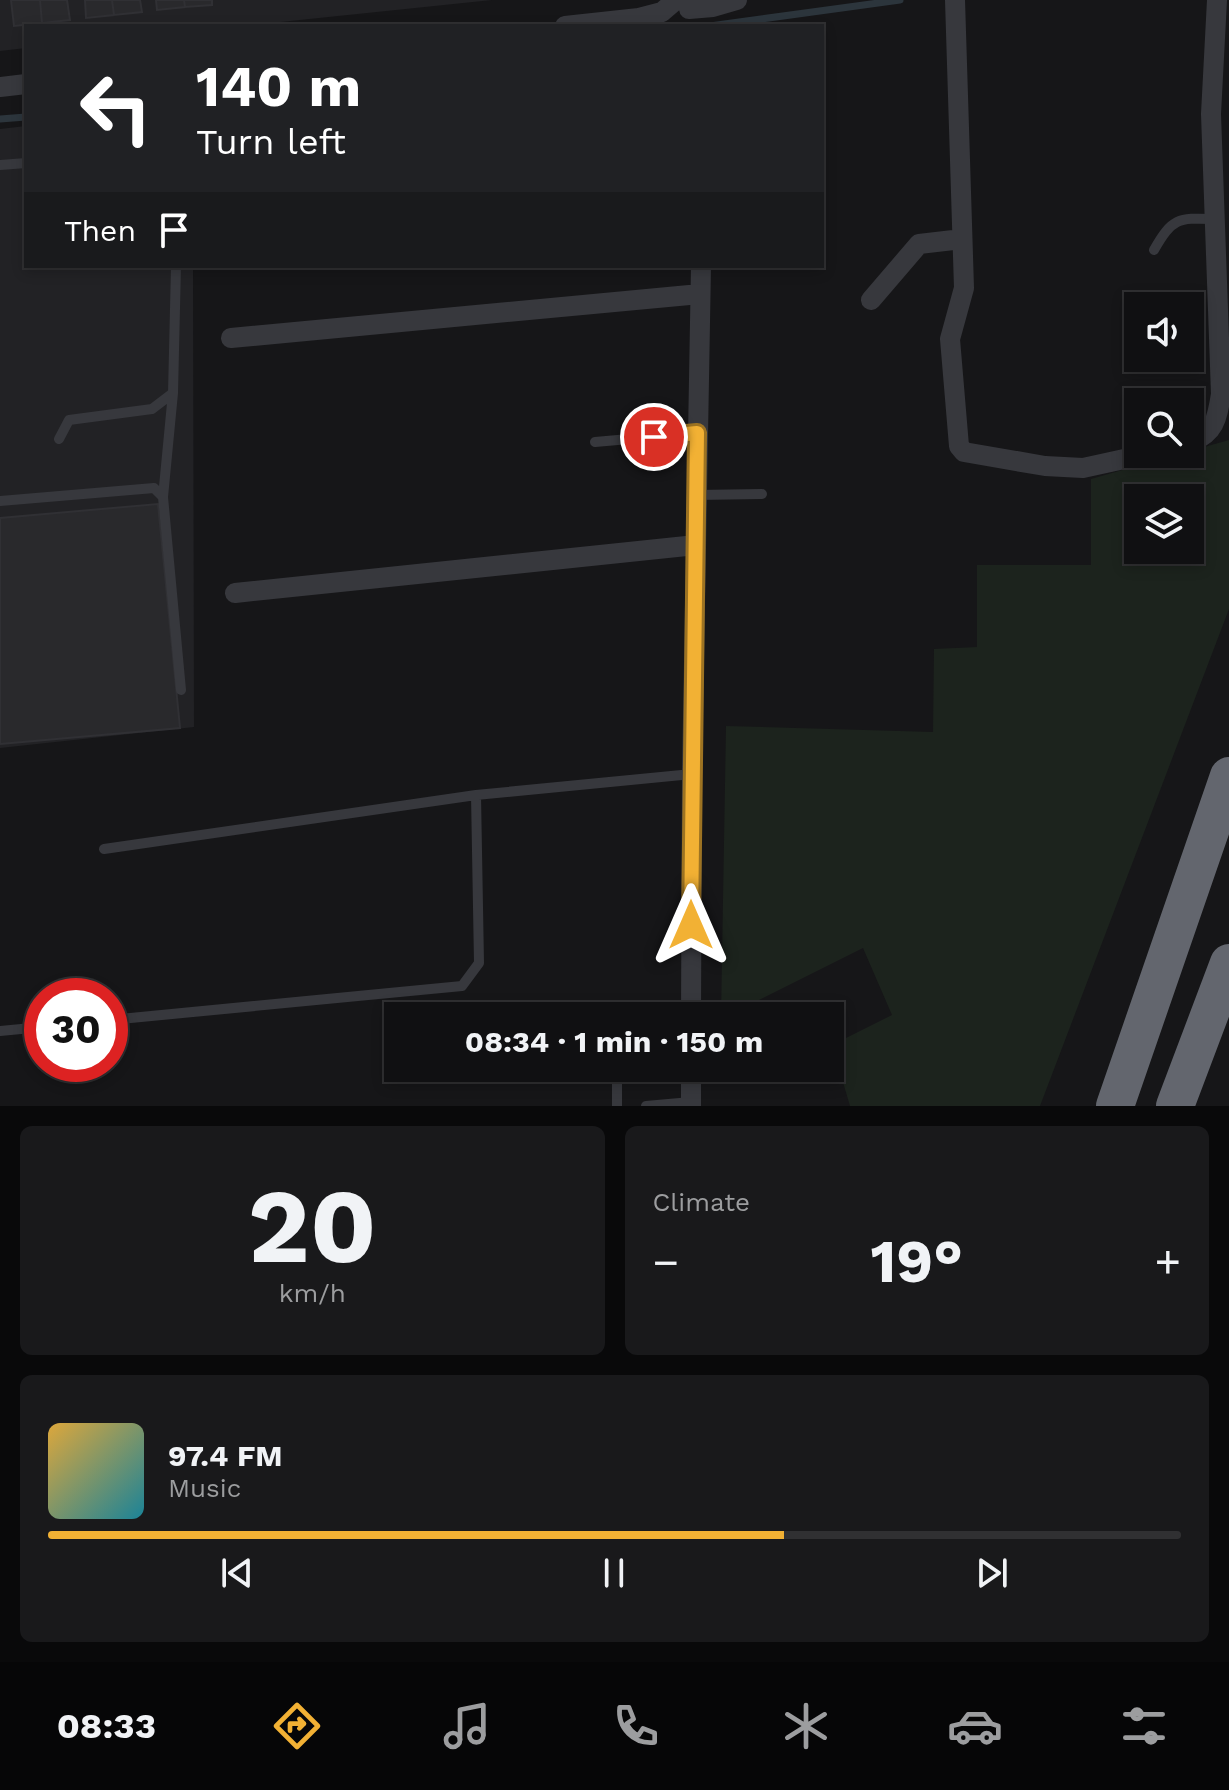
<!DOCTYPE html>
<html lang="en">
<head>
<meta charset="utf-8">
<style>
	body { margin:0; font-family:"Work Sans",sans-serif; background:#19191b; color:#f1f3f6; height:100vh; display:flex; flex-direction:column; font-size:30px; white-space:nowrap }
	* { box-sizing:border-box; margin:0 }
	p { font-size:26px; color:#9c9d9f }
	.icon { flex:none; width:44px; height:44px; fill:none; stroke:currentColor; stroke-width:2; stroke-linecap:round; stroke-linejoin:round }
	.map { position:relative; height:1106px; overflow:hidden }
	.sheet { display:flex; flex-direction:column; gap:20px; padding:20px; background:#09090a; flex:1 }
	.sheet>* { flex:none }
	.top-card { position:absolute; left:24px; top:24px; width:800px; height:244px; border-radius:0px; box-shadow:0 4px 12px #0003,0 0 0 2px #303032; background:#202124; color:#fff; overflow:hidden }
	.fabs { position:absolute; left:1124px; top:292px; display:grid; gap:16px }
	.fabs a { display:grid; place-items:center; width:80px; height:80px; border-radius:0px; background:#101012; box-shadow:0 4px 12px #0003,0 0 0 2px #303032; font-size:40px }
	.speed { position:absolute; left:24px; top:978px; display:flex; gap:16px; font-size:40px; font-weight:700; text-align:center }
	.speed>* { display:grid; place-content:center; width:104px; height:104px; border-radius:50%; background:#101012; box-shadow:0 4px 12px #0003,0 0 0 2px #303032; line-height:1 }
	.speed .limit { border:12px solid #d22; background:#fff; color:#111 }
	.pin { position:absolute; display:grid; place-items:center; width:68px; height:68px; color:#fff; margin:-34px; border:4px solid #fff; border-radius:50%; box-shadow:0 2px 8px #0007 }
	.me { position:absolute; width:88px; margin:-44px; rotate:0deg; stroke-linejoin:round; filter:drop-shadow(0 0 6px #0008) }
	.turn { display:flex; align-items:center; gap:28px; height:168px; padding:0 40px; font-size:36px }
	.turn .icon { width:104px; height:104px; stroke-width:2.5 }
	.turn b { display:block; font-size:56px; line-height:68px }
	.then { display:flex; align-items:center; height:76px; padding:0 40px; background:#0003; gap:16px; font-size:30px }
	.big { font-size:60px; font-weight:700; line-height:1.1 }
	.sheet .widget { flex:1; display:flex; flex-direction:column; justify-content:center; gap:12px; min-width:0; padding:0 28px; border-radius:12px; background:#19191b }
	.sheet .dial { align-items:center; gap:0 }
	.dial b { font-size:104px; line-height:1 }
	.song { display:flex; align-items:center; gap:24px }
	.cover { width:96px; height:96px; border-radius:12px; background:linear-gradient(135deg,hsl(40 70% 55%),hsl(190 70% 35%)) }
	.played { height:8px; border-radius:4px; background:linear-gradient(90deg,#f2b134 65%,#303032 65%) }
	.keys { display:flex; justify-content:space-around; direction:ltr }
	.heat { display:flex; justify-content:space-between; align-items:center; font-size:44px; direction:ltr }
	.sheet .tiles { flex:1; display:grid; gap:20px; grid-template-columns:1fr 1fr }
	.widget:last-child { grid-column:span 2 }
	.trip { position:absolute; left:384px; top:1002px; width:460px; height:80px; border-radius:0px; background:#101012; box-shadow:0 4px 12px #0003,0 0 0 2px #303032; font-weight:700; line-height:80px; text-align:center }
	.dock { display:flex; height:128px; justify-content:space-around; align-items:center; background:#060607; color:#9c9d9f }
	.dock .icon { width:56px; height:56px }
	.dock .on { color:#f2b134 }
	.dock b { font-size:36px; color:#f1f3f6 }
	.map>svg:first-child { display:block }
</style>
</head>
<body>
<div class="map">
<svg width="1229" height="1106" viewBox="0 0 1229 1106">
	<rect width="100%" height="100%" fill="#161618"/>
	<path fill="#222225" d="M0 0H492L241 26H26V48L0 51Z
		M26 126V266H193L194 727 0 748V129Z"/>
	<path fill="#1c231d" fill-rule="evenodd" d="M1229 440V609L1040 1106H850L832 1045 892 1015 863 948 727 1016H721L726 726 933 732 934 649 977 647V565H1091V479L1178 454H1190V451ZM1138 498H1190V550H1138Z"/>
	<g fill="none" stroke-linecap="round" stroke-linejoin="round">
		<path stroke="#2c353c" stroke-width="7" d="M710 26 900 0
			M0 119 26 117"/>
	</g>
	<path fill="#29292c" stroke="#303034" stroke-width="2" d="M11 0H40L42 23 14 26Z
		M40 0H67L70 20 42 23Z
		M85 0H112L114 15 86 18Z
		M112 0H140L142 12 114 15Z
		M156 0H184L185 7 157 10Z
		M184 0H212V5L185 7Z
		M158 504 180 728 0 744V518Z"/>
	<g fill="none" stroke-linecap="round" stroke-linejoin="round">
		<path stroke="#37383d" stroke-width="10" d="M0 165 26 163
			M1154 250C1173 217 1178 218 1215 219
			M59 439 69 420 152 409 173 393 176 266
			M595 442 697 433
			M696 495 762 494
			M163 497 173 393
			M0 501 154 488 163 497 181 690
			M104 849 476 795 692 774
			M110 1020 462 986 479 963 476 795
			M0 1031 42 1027
			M617 1068V1106
			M646 1106 691 1102"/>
		<path stroke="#37383d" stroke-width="20" d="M955 0 964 288 950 339 959 446 964 452 1045 466 1083 468 1147 454
			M689 9 713 7 737 0
			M565 26 639 18 662 12 676 0
			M0 87 26 84
			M871 300 919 244 962 239
			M231 338 700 294
			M1190 443C1215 433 1217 419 1221 394L1211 114 1217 0
			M235 593 696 545
			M691 1016 692 774 701 266
			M691 1106V1068"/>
		<path stroke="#63666e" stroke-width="38" d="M1115 1106 1229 776
			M1175 1106 1229 963"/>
	</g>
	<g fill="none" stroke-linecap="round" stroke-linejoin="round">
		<g stroke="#9d7322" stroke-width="20">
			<path id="route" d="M654 437 697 433 691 925"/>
		</g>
		<use href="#route" stroke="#f2b134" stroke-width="14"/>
	</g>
</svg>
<div class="fabs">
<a><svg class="icon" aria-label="sound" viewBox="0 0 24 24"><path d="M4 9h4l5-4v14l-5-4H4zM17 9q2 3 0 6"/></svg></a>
<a><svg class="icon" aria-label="search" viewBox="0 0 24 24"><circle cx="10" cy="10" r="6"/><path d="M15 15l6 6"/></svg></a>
<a><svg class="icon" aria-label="layers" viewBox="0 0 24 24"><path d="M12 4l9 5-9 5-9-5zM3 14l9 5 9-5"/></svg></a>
</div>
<div class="speed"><div class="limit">30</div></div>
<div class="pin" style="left:654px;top:437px;background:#d93025"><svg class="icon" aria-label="arrive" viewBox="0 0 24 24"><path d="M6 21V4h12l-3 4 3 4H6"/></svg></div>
<svg class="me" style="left:691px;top:925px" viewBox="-20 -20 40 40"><path d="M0-17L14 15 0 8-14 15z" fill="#f2b134" stroke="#fff" stroke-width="4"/></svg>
<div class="trip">08:34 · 1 min · 150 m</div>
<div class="top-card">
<div class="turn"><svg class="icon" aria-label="left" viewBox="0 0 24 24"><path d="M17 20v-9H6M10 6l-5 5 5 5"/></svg><div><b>140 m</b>Turn left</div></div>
<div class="then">Then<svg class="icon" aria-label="arrive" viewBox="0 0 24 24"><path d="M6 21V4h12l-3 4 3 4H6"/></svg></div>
</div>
</div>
<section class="sheet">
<div class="tiles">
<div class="widget dial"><b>20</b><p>km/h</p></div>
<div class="widget"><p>Climate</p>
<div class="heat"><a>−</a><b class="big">19°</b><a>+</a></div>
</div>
<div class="widget">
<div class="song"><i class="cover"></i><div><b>97.4 FM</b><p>Music</p></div></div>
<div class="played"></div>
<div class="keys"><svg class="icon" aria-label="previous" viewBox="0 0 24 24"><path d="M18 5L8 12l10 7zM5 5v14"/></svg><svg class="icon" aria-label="pause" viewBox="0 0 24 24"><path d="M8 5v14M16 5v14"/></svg><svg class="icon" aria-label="next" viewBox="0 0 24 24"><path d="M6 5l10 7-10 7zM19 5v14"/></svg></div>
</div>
</div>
</section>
<nav class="dock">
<b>08:33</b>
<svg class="icon on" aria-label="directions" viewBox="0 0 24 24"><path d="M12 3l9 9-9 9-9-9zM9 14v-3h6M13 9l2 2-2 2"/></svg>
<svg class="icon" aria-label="music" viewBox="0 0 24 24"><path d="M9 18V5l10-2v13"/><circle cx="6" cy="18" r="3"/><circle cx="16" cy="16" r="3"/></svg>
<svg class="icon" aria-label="phone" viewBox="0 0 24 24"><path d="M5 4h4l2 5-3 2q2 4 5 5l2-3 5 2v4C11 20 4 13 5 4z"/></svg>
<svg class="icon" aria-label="climate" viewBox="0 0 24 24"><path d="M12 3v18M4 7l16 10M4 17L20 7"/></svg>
<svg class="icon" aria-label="car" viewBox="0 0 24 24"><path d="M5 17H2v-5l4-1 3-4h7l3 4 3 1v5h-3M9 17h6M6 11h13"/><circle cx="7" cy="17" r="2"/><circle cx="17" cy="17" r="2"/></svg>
<svg class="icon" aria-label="filters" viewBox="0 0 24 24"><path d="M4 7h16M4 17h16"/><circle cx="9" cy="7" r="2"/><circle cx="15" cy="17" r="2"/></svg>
</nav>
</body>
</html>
